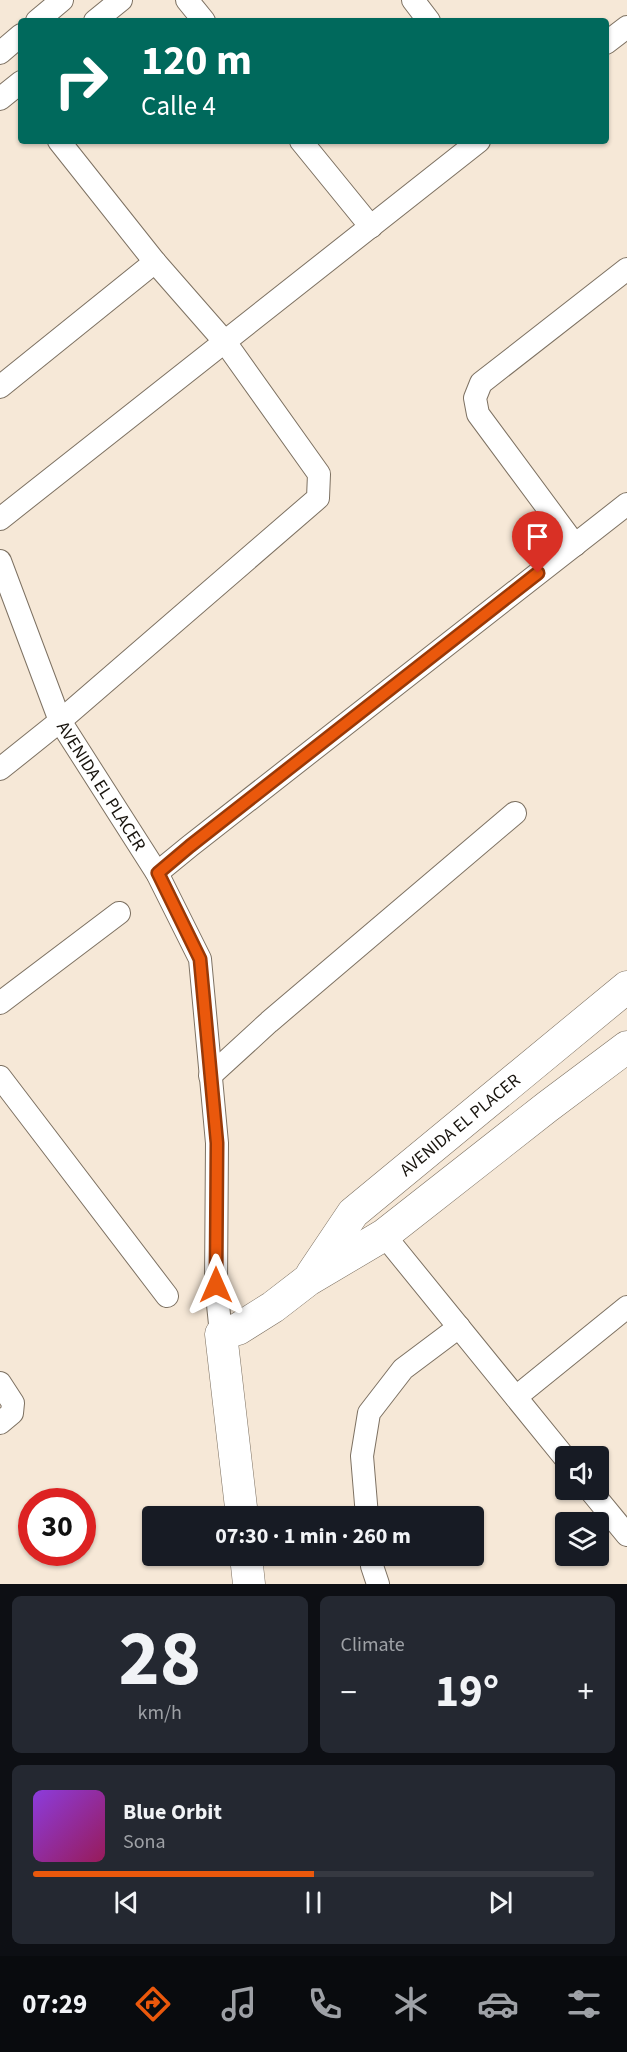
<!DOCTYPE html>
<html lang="en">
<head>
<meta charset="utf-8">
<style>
	body { margin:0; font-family:"Source Sans 3",sans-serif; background:#242831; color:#f1f3f6; height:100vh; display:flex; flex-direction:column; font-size:22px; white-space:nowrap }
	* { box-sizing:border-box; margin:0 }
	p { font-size:20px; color:#9ea1a6 }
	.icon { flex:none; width:33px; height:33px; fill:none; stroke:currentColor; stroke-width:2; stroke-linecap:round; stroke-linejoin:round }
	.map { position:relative; height:1584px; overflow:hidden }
	.drawer { display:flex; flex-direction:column; gap:12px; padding:12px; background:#0d0f14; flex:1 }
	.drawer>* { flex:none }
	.hud { position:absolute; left:18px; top:18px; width:591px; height:126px; border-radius:6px; box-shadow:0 2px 4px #0004; background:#00695c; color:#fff; overflow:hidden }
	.tools { position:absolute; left:555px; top:1446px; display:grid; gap:12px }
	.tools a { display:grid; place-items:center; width:54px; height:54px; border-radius:6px; background:#171b24; box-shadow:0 2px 4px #0004; font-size:30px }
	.speed { position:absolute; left:18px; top:1488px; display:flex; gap:12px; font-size:30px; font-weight:700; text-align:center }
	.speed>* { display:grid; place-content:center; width:78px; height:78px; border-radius:50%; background:#171b24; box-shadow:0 2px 4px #0004; line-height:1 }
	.speed .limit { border:9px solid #d22; background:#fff; color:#111 }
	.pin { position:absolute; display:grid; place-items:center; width:51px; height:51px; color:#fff; margin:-62px -26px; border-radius:50% 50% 50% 0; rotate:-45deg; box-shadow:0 0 6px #0007 }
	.pin .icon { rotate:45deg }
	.me { position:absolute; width:66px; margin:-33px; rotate:0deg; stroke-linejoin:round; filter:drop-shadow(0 0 4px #0008) }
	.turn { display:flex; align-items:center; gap:21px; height:126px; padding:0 24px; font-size:27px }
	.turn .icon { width:78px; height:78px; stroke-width:2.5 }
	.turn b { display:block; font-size:42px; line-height:51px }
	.big { font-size:45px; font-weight:700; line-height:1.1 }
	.drawer .tile { flex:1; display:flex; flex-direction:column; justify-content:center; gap:9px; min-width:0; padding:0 21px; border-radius:9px; background:#242831 }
	.drawer .dial { align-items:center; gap:0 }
	.dial b { font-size:78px; line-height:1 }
	.song { display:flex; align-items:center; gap:18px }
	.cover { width:72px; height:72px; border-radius:9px; background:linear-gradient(135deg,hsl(270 70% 55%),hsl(330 70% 35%)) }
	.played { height:6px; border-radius:3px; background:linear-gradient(90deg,#ea580c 50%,#363941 50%) }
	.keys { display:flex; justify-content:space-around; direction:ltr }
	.heat { display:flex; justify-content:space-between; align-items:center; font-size:33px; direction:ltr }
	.drawer .tiles { flex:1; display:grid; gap:12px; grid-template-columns:1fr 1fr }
	.tile:last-child { grid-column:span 2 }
	.trip { position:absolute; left:142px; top:1506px; width:342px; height:60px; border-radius:6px; background:#171b24; box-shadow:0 2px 4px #0004; font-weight:700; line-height:60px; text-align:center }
	.dock { display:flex; height:96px; justify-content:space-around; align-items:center; background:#090b0e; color:#9ea1a6 }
	.dock .icon { width:42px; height:42px }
	.dock .current { color:#ea580c }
	.dock b { font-size:27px; color:#f1f3f6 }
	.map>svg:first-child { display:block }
</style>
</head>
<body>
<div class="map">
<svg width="627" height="1584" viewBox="0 0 627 1584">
	<rect width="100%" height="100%" fill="#f6e8d7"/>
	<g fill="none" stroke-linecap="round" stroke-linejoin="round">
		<g stroke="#7d7162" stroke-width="24">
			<g id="street">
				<path d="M187 0 204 21"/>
				<path d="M413 0 429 21"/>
				<path d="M37 21 62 0"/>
				<path d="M95 21 121 0"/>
				<path d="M606 43 627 27"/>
				<path d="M0 53 21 35"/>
				<path d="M0 99 21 82"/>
				<path d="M301 141 371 227"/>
				<path d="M0 387 155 262"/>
				<path d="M0 519 479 141"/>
				<path d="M575 545 478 414 475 398 481 383 627 269"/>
				<path id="s1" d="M0 561 60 721 157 873 200 959 217 1143 216 1285 221 1334"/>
				<path d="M0 769 60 721 318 498 319 474 225 342 155 262 59 141"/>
				<path d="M157 873 190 846 627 504"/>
				<path d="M0 1003 119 913"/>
				<path d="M210 1076 269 1022 515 813"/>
				<path d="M0 1077 167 1296"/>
				<path d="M384 1235 566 1459"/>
				<path d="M0 1383 13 1403 12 1413 0 1423"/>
				<path d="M516 1397 627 1307"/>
				<path d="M590 1490 627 1535"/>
				<path d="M367 1516 362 1456 369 1413 403 1369 459 1327"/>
				<path d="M371 1556 372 1566 378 1584"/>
			</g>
		</g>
		<g stroke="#7d7162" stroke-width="33">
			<g id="secondary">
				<path id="s2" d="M312 1274 353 1213 627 987"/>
				<path d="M242 1516 221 1334 238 1329 273 1307 308 1280 384 1235 547 1107 627 1047"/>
				<path d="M246 1556 249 1584"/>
			</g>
		</g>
		<use href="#street" stroke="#fff" stroke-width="22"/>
		<use href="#secondary" stroke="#fff" stroke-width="32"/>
	</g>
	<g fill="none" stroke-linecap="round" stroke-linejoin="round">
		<g stroke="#983908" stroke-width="15">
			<path id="route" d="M216 1285 217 1143 200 959 158 873 190 846 538 573"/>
		</g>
		<use href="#route" stroke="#ea580c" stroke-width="10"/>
	</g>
	<g text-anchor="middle" stroke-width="4.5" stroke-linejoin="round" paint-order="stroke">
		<g font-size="18" fill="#18140e" stroke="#f6e8d7">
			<text dy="6" stroke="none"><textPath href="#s1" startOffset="248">AVENIDA EL PLACER</textPath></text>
			<text dy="6" stroke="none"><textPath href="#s2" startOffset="212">AVENIDA EL PLACER</textPath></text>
		</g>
	</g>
</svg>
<div class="tools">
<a><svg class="icon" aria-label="sound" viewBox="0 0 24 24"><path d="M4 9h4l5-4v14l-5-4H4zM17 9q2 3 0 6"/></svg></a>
<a><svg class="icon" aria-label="layers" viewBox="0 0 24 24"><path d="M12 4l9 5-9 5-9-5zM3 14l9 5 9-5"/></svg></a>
</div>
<div class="speed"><div class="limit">30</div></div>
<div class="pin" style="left:538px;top:573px;background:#d93025"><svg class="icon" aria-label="arrive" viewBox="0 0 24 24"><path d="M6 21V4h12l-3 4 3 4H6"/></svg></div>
<svg class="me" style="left:216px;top:1285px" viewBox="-20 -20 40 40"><path d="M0-17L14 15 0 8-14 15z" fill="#ea580c" stroke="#fff" stroke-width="4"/></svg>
<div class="trip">07:30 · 1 min · 260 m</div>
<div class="hud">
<div class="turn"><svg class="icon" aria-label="right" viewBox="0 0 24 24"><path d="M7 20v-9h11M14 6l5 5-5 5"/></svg><div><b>120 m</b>Calle 4</div></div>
</div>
</div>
<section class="drawer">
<div class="tiles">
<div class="tile dial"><b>28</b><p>km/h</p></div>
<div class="tile"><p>Climate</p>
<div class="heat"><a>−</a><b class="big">19°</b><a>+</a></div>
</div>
<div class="tile">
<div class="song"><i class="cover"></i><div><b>Blue Orbit</b><p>Sona</p></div></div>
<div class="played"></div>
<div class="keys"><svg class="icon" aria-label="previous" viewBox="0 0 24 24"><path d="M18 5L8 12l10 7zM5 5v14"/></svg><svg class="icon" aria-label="pause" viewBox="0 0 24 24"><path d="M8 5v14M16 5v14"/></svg><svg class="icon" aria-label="next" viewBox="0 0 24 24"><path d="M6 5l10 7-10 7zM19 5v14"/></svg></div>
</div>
</div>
</section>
<nav class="dock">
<b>07:29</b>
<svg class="icon current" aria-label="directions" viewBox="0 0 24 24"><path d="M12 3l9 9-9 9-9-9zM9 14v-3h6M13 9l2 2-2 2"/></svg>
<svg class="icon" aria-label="music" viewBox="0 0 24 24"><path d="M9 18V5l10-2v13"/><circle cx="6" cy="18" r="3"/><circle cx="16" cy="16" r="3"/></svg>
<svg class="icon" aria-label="phone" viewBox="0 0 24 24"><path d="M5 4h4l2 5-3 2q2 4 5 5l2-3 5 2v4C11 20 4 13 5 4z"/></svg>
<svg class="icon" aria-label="climate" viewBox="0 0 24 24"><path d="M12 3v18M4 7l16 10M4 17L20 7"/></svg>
<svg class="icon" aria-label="car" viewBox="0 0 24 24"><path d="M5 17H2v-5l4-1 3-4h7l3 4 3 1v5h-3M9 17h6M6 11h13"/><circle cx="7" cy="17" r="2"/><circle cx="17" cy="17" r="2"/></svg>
<svg class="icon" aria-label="filters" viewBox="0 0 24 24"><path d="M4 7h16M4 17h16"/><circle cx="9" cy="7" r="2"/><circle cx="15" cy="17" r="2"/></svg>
</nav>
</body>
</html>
